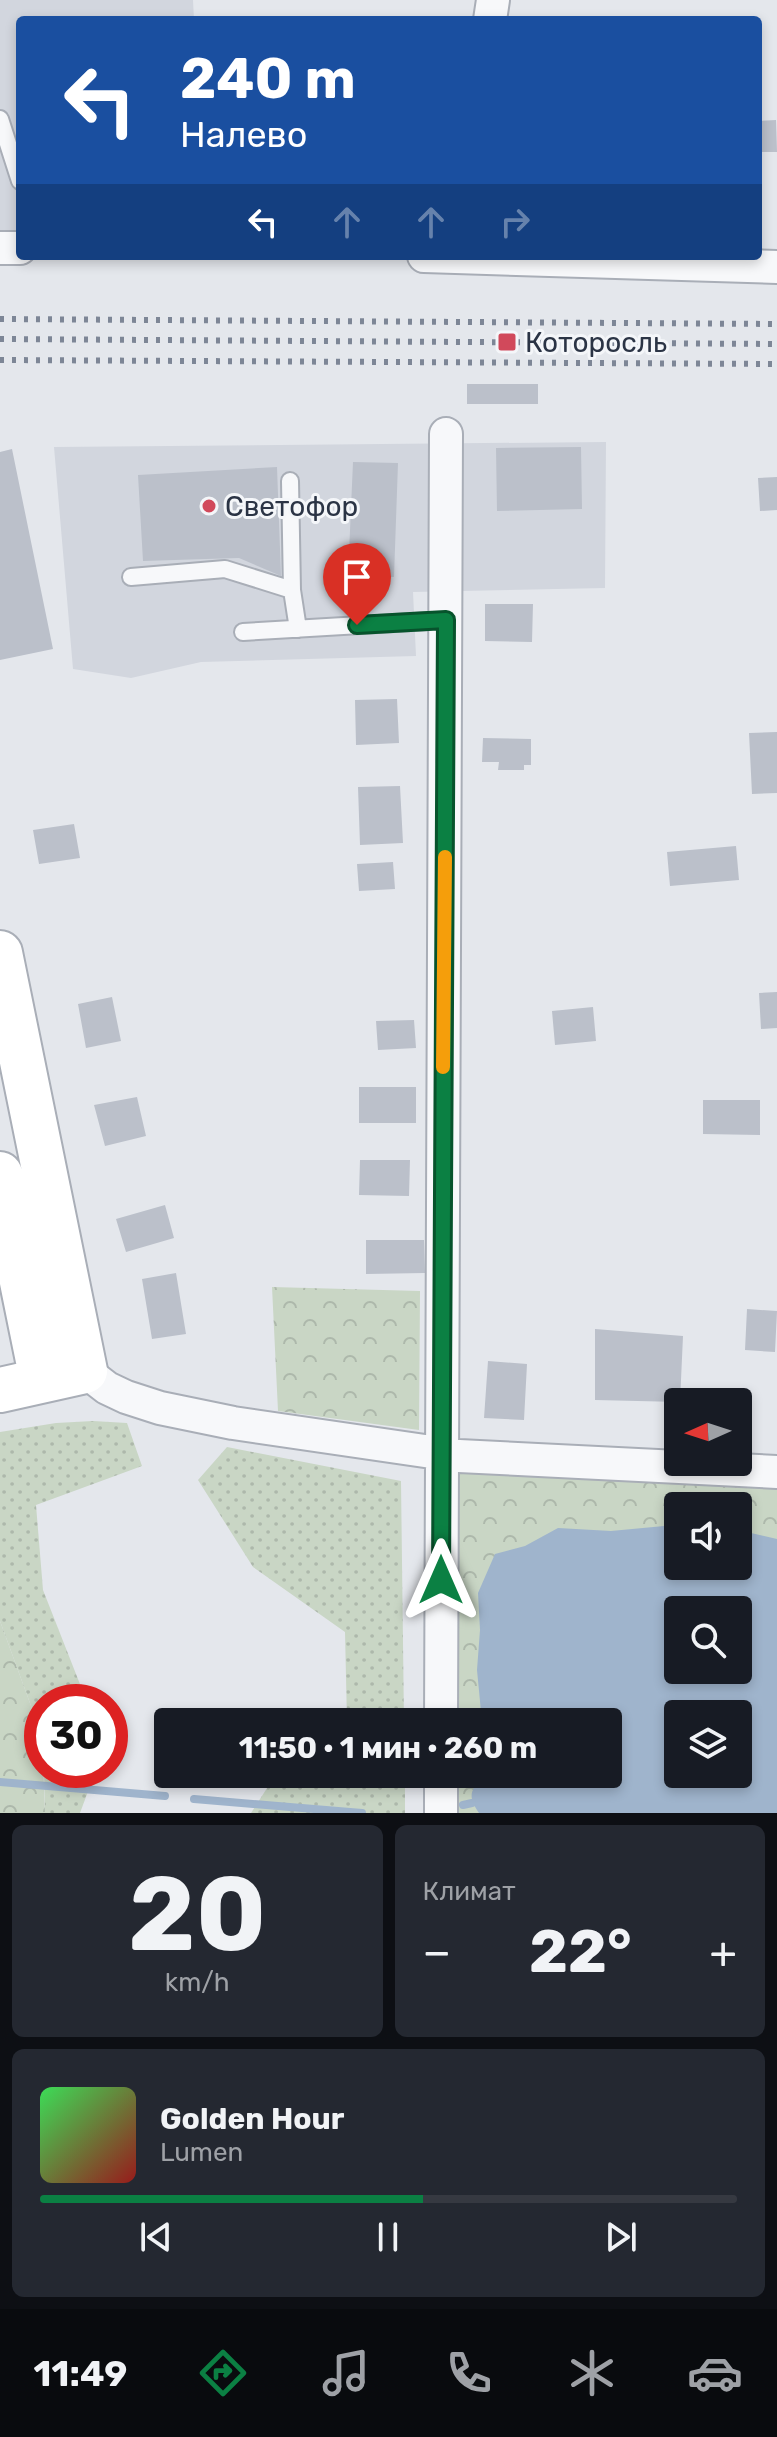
<!DOCTYPE html>
<html lang="ru">
<head>
<meta charset="utf-8">
<style>
	body { margin:0; font-family:Rubik,sans-serif; background:#242831; color:#f1f3f6; height:100vh; display:flex; flex-direction:column; font-size:30px; white-space:nowrap }
	* { box-sizing:border-box; margin:0 }
	p { font-size:26px; color:#9ea1a6 }
	.icon { flex:none; width:44px; height:44px; fill:none; stroke:currentColor; stroke-width:2; stroke-linecap:round; stroke-linejoin:round }
	.map { position:relative; height:1813px; overflow:hidden }
	.side { display:flex; flex-direction:column; gap:12px; padding:12px; background:#0d0f14; flex:1 }
	.side>* { flex:none }
	.guide { position:absolute; left:16px; top:16px; width:746px; height:244px; border-radius:8px; box-shadow:0 4px 12px #0003; background:#1a4fa0; color:#fff; overflow:hidden }
	.needle { width:52px; rotate:267deg }
	.controls { position:absolute; left:664px; top:1388px; display:grid; gap:16px }
	.controls a { display:grid; place-items:center; width:88px; height:88px; border-radius:8px; background:#171b24; box-shadow:0 4px 12px #0003; font-size:40px }
	.speed { position:absolute; left:24px; top:1684px; display:flex; gap:16px; font-size:40px; font-weight:700; text-align:center }
	.speed>* { display:grid; place-content:center; width:104px; height:104px; border-radius:50%; background:#171b24; box-shadow:0 4px 12px #0003; line-height:1 }
	.speed .limit { border:12px solid #d22; background:#fff; color:#111 }
	.pin { position:absolute; display:grid; place-items:center; width:68px; height:68px; color:#fff; margin:-82px -34px; border-radius:50% 50% 50% 0; rotate:-45deg; box-shadow:0 0 8px #0007 }
	.pin .icon { rotate:45deg }
	.me { position:absolute; width:88px; margin:-44px; rotate:0deg; stroke-linejoin:round; filter:drop-shadow(0 0 6px #0008) }
	.turn { display:flex; align-items:center; gap:28px; height:168px; padding:0 32px; font-size:36px }
	.turn .icon { width:104px; height:104px; stroke-width:2.5 }
	.turn b { display:block; font-size:56px; line-height:68px }
	.lanes { display:flex; align-items:center; height:76px; padding:0 32px; background:#0003; justify-content:center; gap:40px; direction:ltr }
	.lanes .off { opacity:.35 }
	.big { font-size:60px; font-weight:700; line-height:1.1 }
	.side .card { flex:1; display:flex; flex-direction:column; justify-content:center; gap:12px; min-width:0; padding:0 28px; border-radius:12px; background:#242831 }
	.side .dial { align-items:center; gap:0 }
	.dial b { font-size:104px; line-height:1 }
	.song { display:flex; align-items:center; gap:24px }
	.cover { width:96px; height:96px; border-radius:12px; background:linear-gradient(135deg,hsl(130 70% 55%),hsl(0 70% 35%)) }
	.played { height:8px; border-radius:4px; background:linear-gradient(90deg,#0b8043 55%,#363941 55%) }
	.keys { display:flex; justify-content:space-around; direction:ltr }
	.heat { display:flex; justify-content:space-between; align-items:center; font-size:44px; direction:ltr }
	.side .tiles { flex:1; display:grid; gap:12px; grid-template-columns:1fr 1fr }
	.card:last-child { grid-column:span 2 }
	.trip { position:absolute; left:154px; top:1708px; width:468px; height:80px; border-radius:8px; background:#171b24; box-shadow:0 4px 12px #0003; font-weight:700; line-height:80px; text-align:center }
	.tab-bar { display:flex; height:128px; justify-content:space-around; align-items:center; background:#090b0e; color:#9ea1a6 }
	.tab-bar .icon { width:56px; height:56px }
	.tab-bar .current { color:#0b8043 }
	.tab-bar b { font-size:36px; color:#f1f3f6 }
	.map>svg:first-child { display:block }
</style>
</head>
<body>
<div class="map">
<svg width="777" height="1813" viewBox="0 0 777 1813">
	<defs>
		<pattern id="grass-dots" width="8" height="8" patternUnits="userSpaceOnUse" patternTransform="scale(2)"><rect width="8" height="8" fill="#c9d6c5"/><path d="M2 2h.1M6 6h.1" fill="none" stroke="#adb8ab" stroke-width="1.8" stroke-linecap="round"/></pattern>
		<pattern id="forest-crowns" width="20" height="18" patternUnits="userSpaceOnUse" patternTransform="scale(2)"><rect width="20" height="18" fill="#c9d6c5"/><path d="M2 6a3 3 0 1 1 6 0M12 15a3 3 0 1 1 6 0" fill="none" stroke="#adb8ab"/></pattern>
	</defs>
	<rect width="100%" height="100%" fill="#e4e7ec"/>
	<path fill="#d2d6de" d="M0 0H193L194 20H20V249H0Z
		M606 442 605 588 413 592 416 656 201 662 131 678 73 669 54 447Z"/>
	<path fill="url(#grass-dots)" d="M93 1421 127 1423 142 1466 36 1505 43 1590 87 1702H42V1736L0 1621V1432L56 1423Z
		M227 1447 401 1481 404 1722H347L345 1632 253 1567 198 1480Z
		M44 1770H96L80 1813H45Z
		M281 1774H405V1813H251L271 1782Z"/>
	<path fill="url(#forest-crowns)" fill-rule="evenodd" d="M272 1287 420 1291 419 1430 278 1411Z
		M456 1473 777 1480V1813H456V1774H608V1722H456ZM678 1506H738V1566H678ZM678 1610H738V1670H678ZM678 1714H738V1774H678Z
		M0 1621 42 1736 45 1813H0Z"/>
	<path fill="#9fb4cc" fill-rule="evenodd" d="M664 1526H678V1566H738V1530L777 1539V1813H479C466 1794 472 1791 483 1774H608V1722H482L477 1670 480 1630 478 1593 495 1554 525 1546 558 1528 611 1531ZM678 1610H738V1670H678ZM678 1714H738V1774H678Z"/>
	<g fill="none" stroke-linecap="round" stroke-linejoin="round">
		<path stroke="#9fb4cc" stroke-width="8" d="M0 1782 165 1796
			M194 1799 362 1813
			M463 1805 472 1803"/>
	</g>
	<path fill="#bbc0ca" d="M776 120 777 152H758V121Z
		M467 384H538V404H467Z
		M581 447 582 509 497 511 496 448Z
		M12 449 53 649 0 660V452Z
		M353 462 398 463 394 577 348 576Z
		M277 467 281 576 239 558 143 561 138 475Z
		M777 477V510L760 511 758 478Z
		M485 604H533L532 642 485 641Z
		M397 699 399 743 356 745 355 700Z
		M777 732V793L752 794 749 733Z
		M483 738 531 739V765H524V770H498L499 762H482Z
		M400 786 403 843 360 845 358 787Z
		M74 824 80 858 39 864 33 830Z
		M736 846 739 880 670 886 667 852Z
		M393 862 395 889 359 891 357 864Z
		M777 992V1028L761 1029 759 993Z
		M112 997 121 1041 86 1048 78 1004Z
		M593 1007 596 1041 555 1045 552 1011Z
		M414 1020 416 1048 378 1050 376 1021Z
		M359 1087H416V1123H359Z
		M137 1097 146 1136 105 1146 94 1105Z
		M703 1100H760V1135L703 1134Z
		M360 1160H410L409 1196 359 1195Z
		M165 1205 174 1238 126 1252 116 1219Z
		M366 1240H424L425 1273 366 1274Z
		M176 1273 186 1334 152 1339 142 1279Z
		M747 1309 777 1311 775 1352 745 1350Z
		M595 1329 683 1336 680 1402 595 1400Z
		M488 1361 527 1364 524 1420 484 1418Z"/>
	<g fill="none" stroke-linecap="round" stroke-linejoin="round">
		<g stroke="#a9aeb7" stroke-width="20">
			<path id="service" d="M0 119 20 181
				M290 481 292 590
				M131 577 225 569 292 590 298 629
				M243 632 446 620"/>
		</g>
		<g stroke="#a9aeb7" stroke-width="36">
			<path id="minor" d="M490 20 493 0
				M0 248H20
				M424 256 777 267
				M85 1371 107 1388 126 1397 160 1408 233 1423 459 1456 777 1472
				M441 1722 446 434
				M441 1774V1813"/>
		</g>
		<g stroke="#a9aeb7" stroke-width="48">
			<path id="secondary" d="M0 953 85 1371 0 1390
				M0 1174 42 1380"/>
		</g>
		<use href="#service" stroke="#f7f8fa" stroke-width="16"/>
		<use href="#minor" stroke="#f7f8fa" stroke-width="32"/>
		<use href="#secondary" stroke="#fff" stroke-width="44"/>
		<path stroke="#7d8696" stroke-width="6" stroke-dasharray="4 8" stroke-linecap="butt" d="M0 319 777 324
			M0 339 777 344
			M0 360 777 364"/>
	</g>
	<g fill="none" stroke-linecap="round" stroke-linejoin="round">
		<g stroke="#07532c" stroke-width="20">
			<path id="route" d="M357 625 446 620 441 1580"/>
		</g>
		<use href="#route" stroke="#0b8043" stroke-width="14"/>
		<path stroke="#f59e0b" stroke-width="14" d="M443 1067 445 857"/>
	</g>
	<g fill="#d1495b" stroke="#f4f6f9" stroke-width="3">
		<rect x="497" y="332" width="20" height="20" rx="4"/>
		<circle cx="209" cy="506" r="8"/>
	</g>
	<g text-anchor="middle" stroke-width="6" stroke-linejoin="round" paint-order="stroke">
		<g font-size="28" fill="#2b3445" stroke="#f4f6f9" text-anchor="start">
			<text x="525" y="352">Которосль</text>
			<text x="225" y="516">Светофор</text>
		</g>
	</g>
</svg>
<div class="controls">
<a><svg class="needle" viewBox="-14 -14 28 28"><path d="M0-13l5 13h-10z" fill="#e53935"/><path d="M0 13l5-13h-10z" fill="#9ea1a6"/></svg></a>
<a><svg class="icon" aria-label="sound" viewBox="0 0 24 24"><path d="M4 9h4l5-4v14l-5-4H4zM17 9q2 3 0 6"/></svg></a>
<a><svg class="icon" aria-label="search" viewBox="0 0 24 24"><circle cx="10" cy="10" r="6"/><path d="M15 15l6 6"/></svg></a>
<a><svg class="icon" aria-label="layers" viewBox="0 0 24 24"><path d="M12 4l9 5-9 5-9-5zM3 14l9 5 9-5"/></svg></a>
</div>
<div class="speed"><div class="limit">30</div></div>
<div class="pin" style="left:357px;top:625px;background:#d93025"><svg class="icon" aria-label="arrive" viewBox="0 0 24 24"><path d="M6 21V4h12l-3 4 3 4H6"/></svg></div>
<svg class="me" style="left:441px;top:1580px" viewBox="-20 -20 40 40"><path d="M0-17L14 15 0 8-14 15z" fill="#0b8043" stroke="#fff" stroke-width="4"/></svg>
<div class="trip">11:50 · 1 мин · 260 m</div>
<div class="guide">
<div class="turn"><svg class="icon" aria-label="left" viewBox="0 0 24 24"><path d="M17 20v-9H6M10 6l-5 5 5 5"/></svg><div><b>240 m</b>Налево</div></div>
<div class="lanes"><svg class="icon" aria-label="left" viewBox="0 0 24 24"><path d="M17 20v-9H6M10 6l-5 5 5 5"/></svg><svg class="icon off" aria-label="ahead" viewBox="0 0 24 24"><path d="M12 20V5M6 11l6-6 6 6"/></svg><svg class="icon off" aria-label="ahead" viewBox="0 0 24 24"><path d="M12 20V5M6 11l6-6 6 6"/></svg><svg class="icon off" aria-label="right" viewBox="0 0 24 24"><path d="M7 20v-9h11M14 6l5 5-5 5"/></svg></div>
</div>
</div>
<section class="side">
<div class="tiles">
<div class="card dial"><b>20</b><p>km/h</p></div>
<div class="card"><p>Климат</p>
<div class="heat"><a>−</a><b class="big">22°</b><a>+</a></div>
</div>
<div class="card">
<div class="song"><i class="cover"></i><div><b>Golden Hour</b><p>Lumen</p></div></div>
<div class="played"></div>
<div class="keys"><svg class="icon" aria-label="previous" viewBox="0 0 24 24"><path d="M18 5L8 12l10 7zM5 5v14"/></svg><svg class="icon" aria-label="pause" viewBox="0 0 24 24"><path d="M8 5v14M16 5v14"/></svg><svg class="icon" aria-label="next" viewBox="0 0 24 24"><path d="M6 5l10 7-10 7zM19 5v14"/></svg></div>
</div>
</div>
</section>
<nav class="tab-bar">
<b>11:49</b>
<svg class="icon current" aria-label="directions" viewBox="0 0 24 24"><path d="M12 3l9 9-9 9-9-9zM9 14v-3h6M13 9l2 2-2 2"/></svg>
<svg class="icon" aria-label="music" viewBox="0 0 24 24"><path d="M9 18V5l10-2v13"/><circle cx="6" cy="18" r="3"/><circle cx="16" cy="16" r="3"/></svg>
<svg class="icon" aria-label="phone" viewBox="0 0 24 24"><path d="M5 4h4l2 5-3 2q2 4 5 5l2-3 5 2v4C11 20 4 13 5 4z"/></svg>
<svg class="icon" aria-label="climate" viewBox="0 0 24 24"><path d="M12 3v18M4 7l16 10M4 17L20 7"/></svg>
<svg class="icon" aria-label="car" viewBox="0 0 24 24"><path d="M5 17H2v-5l4-1 3-4h7l3 4 3 1v5h-3M9 17h6M6 11h13"/><circle cx="7" cy="17" r="2"/><circle cx="17" cy="17" r="2"/></svg>
</nav>
</body>
</html>
